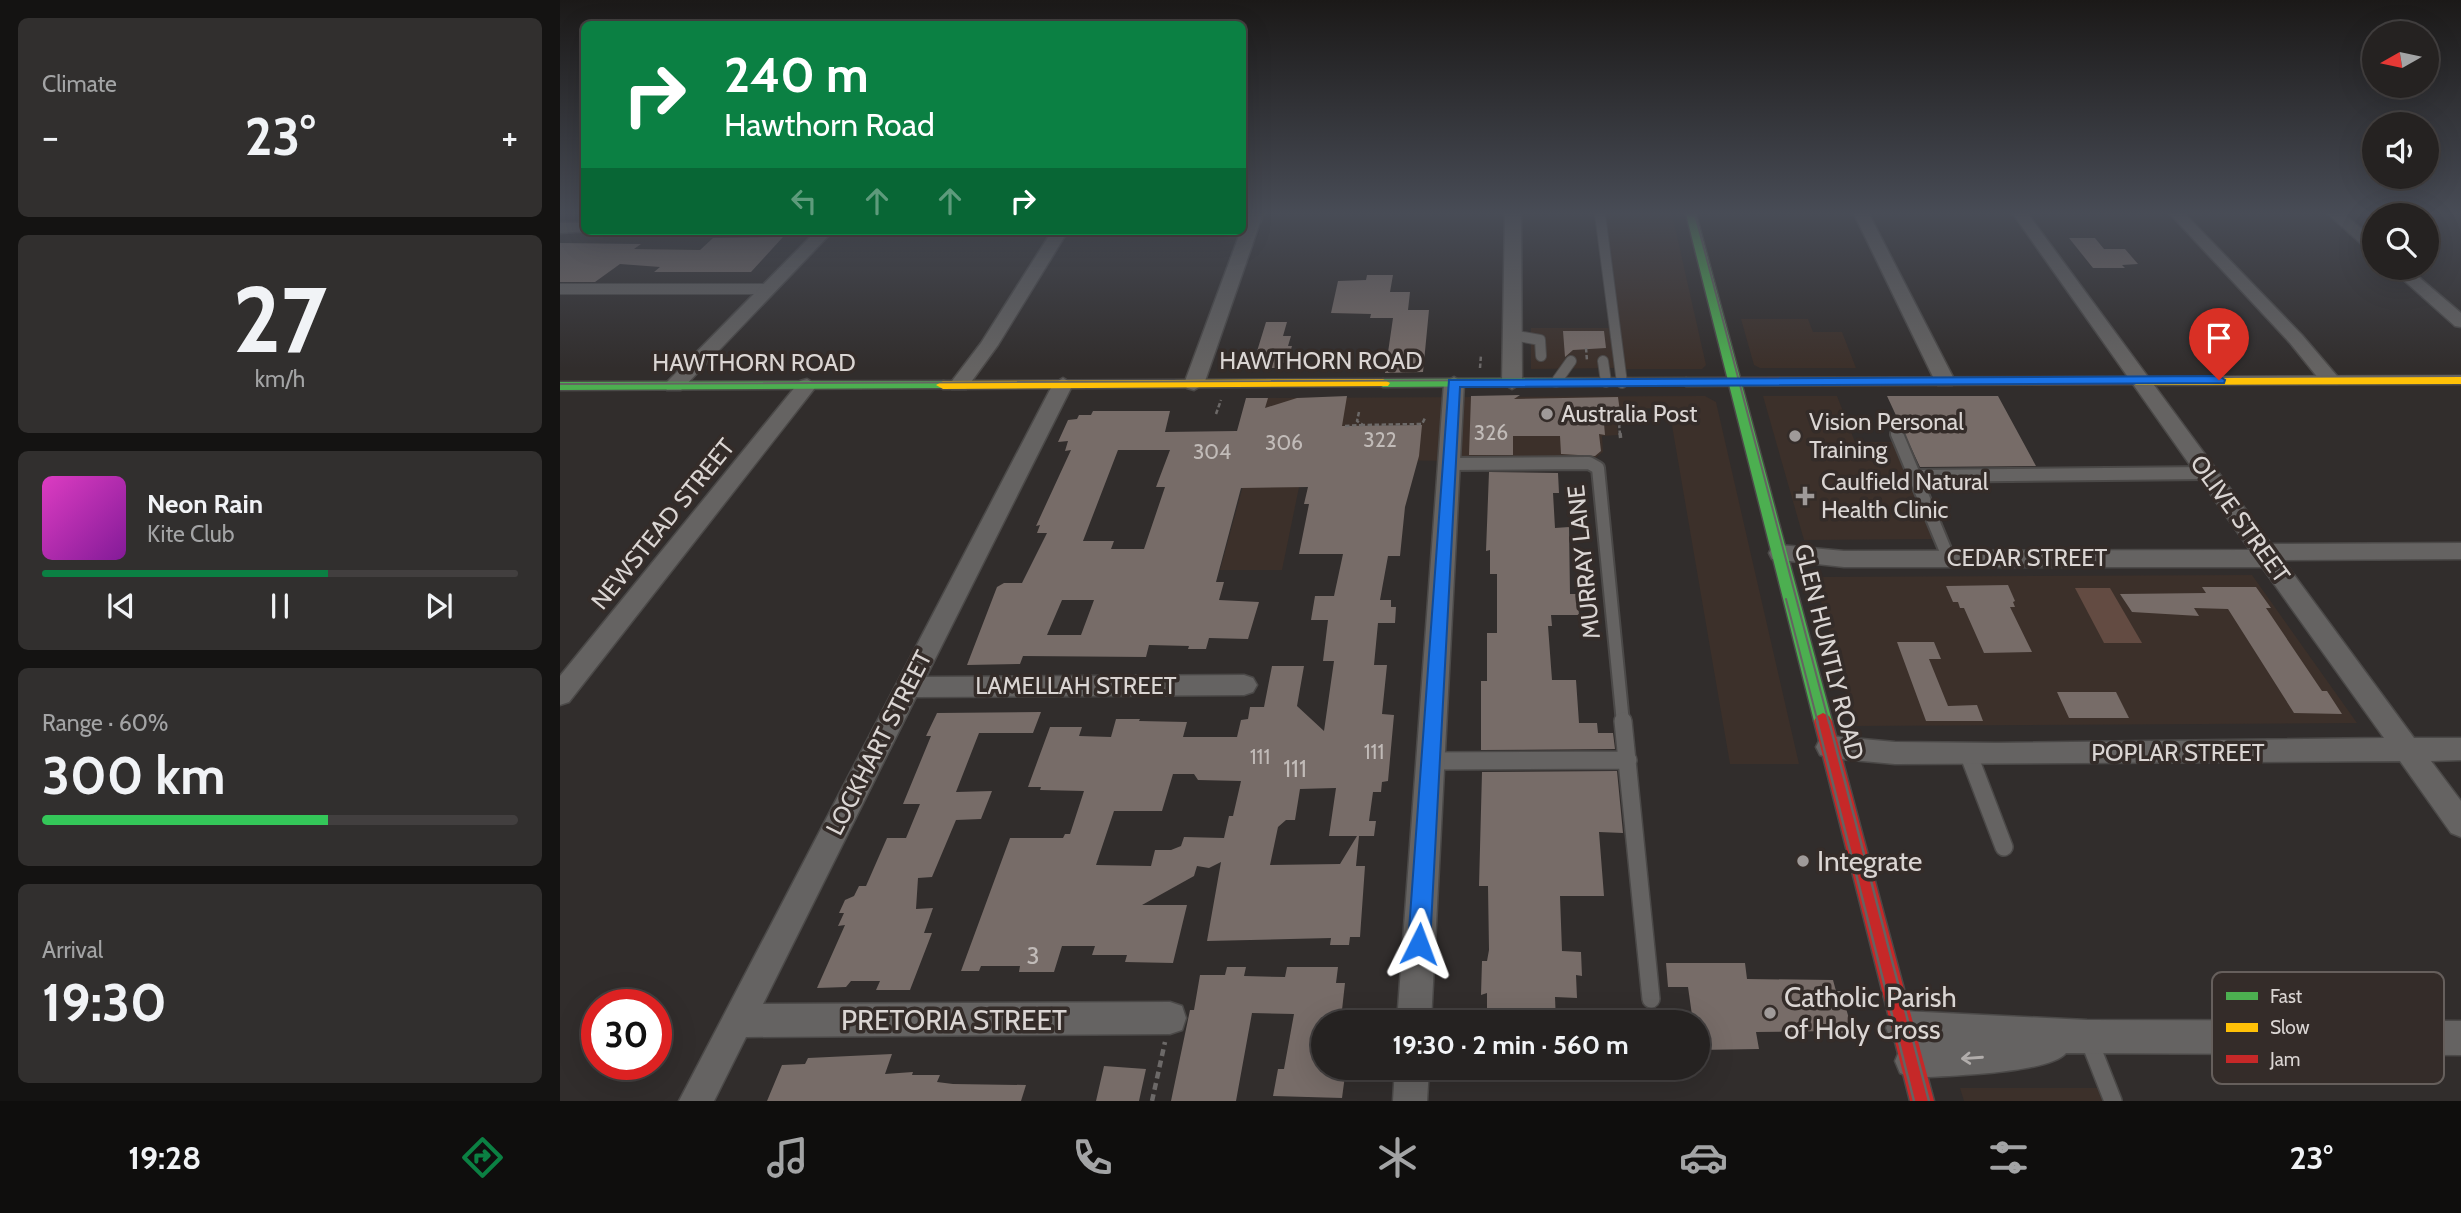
<!DOCTYPE html>
<html lang="en">
<head>
<meta charset="utf-8">
<style>
	body { margin:0; font-family:Cabin,sans-serif; background:#312f2e; color:#f1f3f6; height:100vh; display:flex; flex-direction:column; font-size:26px; white-space:nowrap }
	* { box-sizing:border-box; margin:0 }
	p { font-size:23px; color:#a3a4a5 }
	.icon { flex:none; width:38px; height:38px; fill:none; stroke:currentColor; stroke-width:2; stroke-linecap:round; stroke-linejoin:round }
	.map { position:relative; flex:1; overflow:hidden }
	.panel { display:flex; flex-direction:column; gap:18px; padding:18px; background:#141312; width:560px }
	.panel>* { flex:none }
	.guide { position:absolute; left:21px; top:21px; width:665px; height:214px; border-radius:10px; box-shadow:0 7px 28px #0002,0 0 0 2px #423f3f; background:#0b8043; color:#fff; overflow:hidden }
	.needle { width:46px; rotate:261deg }
	.fabs { position:absolute; left:1802px; top:21px; display:grid; gap:14px }
	.fabs a { display:grid; place-items:center; width:77px; height:77px; border-radius:50%; background:#252221; box-shadow:0 7px 28px #0002,0 0 0 2px #423f3f; font-size:35px }
	.speed { position:absolute; left:21px; top:989px; display:flex; gap:14px; font-size:35px; font-weight:700; text-align:center }
	.speed>* { display:grid; place-content:center; width:91px; height:91px; border-radius:50%; background:#252221; box-shadow:0 7px 28px #0002,0 0 0 2px #423f3f; line-height:1 }
	.speed .limit { border:10px solid #d22; background:#fff; color:#111 }
	.pin { position:absolute; display:grid; place-items:center; width:60px; height:60px; color:#fff; margin:-72px -30px; border-radius:50% 50% 50% 0; rotate:-45deg; box-shadow:0 0 7px #0007 }
	.pin .icon { rotate:45deg }
	.me { position:absolute; width:77px; margin:-38px; rotate:3deg; stroke-linejoin:round; filter:drop-shadow(0 0 5px #0008) }
	.turn { display:flex; align-items:center; gap:24px; height:147px; padding:0 28px; font-size:32px }
	.turn .icon { width:91px; height:91px; stroke-width:2.5 }
	.turn b { display:block; font-size:49px; line-height:60px }
	.lanes { display:flex; align-items:center; height:66px; padding:0 28px; background:#0003; justify-content:center; gap:35px; direction:ltr }
	.lanes .off { opacity:.35 }
	.big { font-size:52px; font-weight:700; line-height:1.1 }
	.panel .tile { flex:1; display:flex; flex-direction:column; justify-content:center; gap:10px; min-width:0; padding:0 24px; border-radius:10px; background:#312f2e }
	.panel .dial { align-items:center; gap:0 }
	.dial b { font-size:91px; line-height:1 }
	.song { display:flex; align-items:center; gap:21px }
	.cover { width:84px; height:84px; border-radius:10px; background:linear-gradient(135deg,hsl(310 70% 55%),hsl(290 70% 35%)) }
	.played { height:7px; border-radius:4px; background:linear-gradient(90deg,#0b8043 60%,#423f3f 60%) }
	.keys { display:flex; justify-content:space-around; direction:ltr }
	.heat { display:flex; justify-content:space-between; align-items:center; font-size:38px; direction:ltr }
	.charge { height:10px; border-radius:5px; background:linear-gradient(90deg,#34c759 60%,#423f3f 0) }
	.trip { position:absolute; left:751px; top:1010px; width:399px; height:70px; border-radius:35px; background:#252221; box-shadow:0 7px 28px #0002,0 0 0 2px #423f3f; font-weight:700; line-height:70px; text-align:center }
	.tabs { display:flex; height:112px; justify-content:space-around; align-items:center; background:#0f0e0d; color:#a3a4a5 }
	.tabs .icon { width:49px; height:49px }
	.tabs .active { color:#0b8043 }
	.tabs b { font-size:32px; color:#f1f3f6 }
	main { display:flex; flex:1; min-height:0 }
	.map>svg:first-child { display:block }
</style>
</head>
<body>
<main>
<section class="panel">
<div class="tile"><p>Climate</p>
<div class="heat"><a>−</a><b class="big">23°</b><a>+</a></div>
</div>
<div class="tile dial"><b>27</b><p>km/h</p></div>
<div class="tile">
<div class="song"><i class="cover"></i><div><b>Neon Rain</b><p>Kite Club</p></div></div>
<div class="played"></div>
<div class="keys"><svg class="icon" aria-label="previous" viewBox="0 0 24 24"><path d="M18 5L8 12l10 7zM5 5v14"/></svg><svg class="icon" aria-label="pause" viewBox="0 0 24 24"><path d="M8 5v14M16 5v14"/></svg><svg class="icon" aria-label="next" viewBox="0 0 24 24"><path d="M6 5l10 7-10 7zM19 5v14"/></svg></div>
</div>
<div class="tile"><p>Range · 60%</p><b class="big">300 km</b><div class="charge"></div></div>
<div class="tile"><p>Arrival</p><b class="big">19:30</b></div>
</section>
<div class="map">
<svg width="1901" height="1101" viewBox="0 0 1901 1101">
	<rect width="100%" height="100%" fill="#312d2c"/>
	<path fill="#3c302a" d="M1044 214H1112L1146 365 1142 369H1065Z
		M1181 319H1248L1253 332H1282L1296 368H1200L1194 365Z
		M971 328H1052L1058 368 971 369Z
		M1145 396 1156 402 1239 764H1170L1109 408 1062 409 1063 421 1057 422 1058 435 1042 436 1043 452 1027 464 745 458 722 570H660L707 398Z
		M1203 396H1277L1295 442H1333L1373 539 1244 540Z
		M1692 575 1797 723 1296 726 1254 577Z
		M1400 1088H1553L1558 1101H1404Z"/>
	<path fill="#634b42" d="M1515 588H1550L1582 643H1544Z"/>
	<path fill="#776c68" fill-rule="evenodd" d="M223 237 191 272H94L100 267 60 264 35 282H0V243L81 244 74 249 140 250 153 238Z
		M1509 238H1535L1544 249H1565L1578 264 1562 265 1565 268H1533Z
		M807 275H833L830 292H850L848 310H869L863 372 825 373 833 318H810L811 314 771 313 778 281 806 280Z
		M706 322H727L723 336H731L728 346H732L727 363H722L721 368H699L701 364 694 361Z
		M1003 331H1044L1046 348 1013 350 1005 357Z
		M960 395 954 399 1058 397 1060 412H1043L1045 435 1039 434 1041 451 1035 456 1001 454 1000 436H953V455H909L911 396Z
		M787 396 782 426 862 425 859 456 845 507 840 556H828L820 600H831V607H836L835 623H818L814 665H827L822 714 834 715 828 781 822 782 821 792H813L809 821H816L814 836H799L796 866H805L800 937H790L789 945H770L771 938 647 941 661 862 649 868 637 866 634 876 582 905H627L613 963 565 962 567 955H532L535 946H502L494 972H459L460 966H421L419 971H401L450 838H503L505 834H510L524 791 480 790 481 787H468L490 727H522L519 736 551 737 556 719H580L579 721 627 722 623 737H677L681 720 688 719 690 707H704L712 666H744L737 706 764 731 774 661H763L768 620H751L755 596H774L783 554H739L749 504H744L748 487 681 488 656 582H664L659 600 699 602 688 639 649 638 646 649H628L629 646 589 645 586 657 463 656 460 664 407 665 437 587 444 583H462L487 533H477L480 525 476 526 511 450 505 451 508 441 498 442 508 420 517 419 519 415H531L533 411H610L605 432 677 431 686 398H708L705 408 737 398ZM558 450H610L596 487H605L584 549H551L554 541H523ZM502 600H534L521 635H487ZM613 774H634L638 780 681 781 673 816H669L664 838 624 837 621 846 611 850H595L591 866 536 865 554 811H602ZM776 788 769 836H797L780 864 710 865 718 827 726 820H735L740 789Z
		M1327 396H1438L1476 466 1360 467Z
		M929 472 998 473 999 493H993L995 528 1009 527 1010 594H1017L1019 615H991L992 626H988L992 680H1016L1019 723H1037L1038 733H1053L1055 749 921 750V681H927V633H937V574H930V550L926 551Z
		M1448 585 1455 601 1453 602 1455 607H1450L1472 652 1424 653 1404 608H1400L1398 602H1393L1386 586Z
		M1642 587H1696L1711 608H1706L1762 691H1767L1782 714 1734 713 1668 609 1634 608 1639 616 1572 612 1560 594 1646 593Z
		M1337 642H1374L1381 659H1369L1388 706 1417 705 1423 721H1366Z
		M1497 692H1556L1569 718H1509Z
		M481 712 473 733H419L396 792 432 791 421 819 396 820 372 877 358 878 356 909 373 908 364 933H372L350 990H316L320 981H291L286 987 257 988 285 925 278 926 284 913H279L285 900 294 896 299 886H306L327 838H346L360 804H343L371 736H366L377 713Z
		M1057 771 1063 833 1039 832 1044 896H1000L1002 951 1021 952 1022 976 1016 975 1017 998 995 997 996 1022H927V993L921 995 922 961H927L929 950 928 886H919L922 772Z
		M1106 963H1185L1187 979 1273 980 1276 991H1281L1294 1036H1277L1276 1031 1196 1032 1199 1049 1138 1050V1022H1133L1128 987H1108Z
		M667 967H686L684 976 725 977 727 967H778L776 983H785L781 1019H763V1068H786L782 1098 713 1096 718 1069H724L734 1014 692 1013 676 1101H611L630 1010H634L640 975H665Z
		M332 1054 325 1074 353 1072 352 1075H380L377 1082 393 1084 466 1085 461 1101H207L222 1065 245 1064 248 1058Z
		M544 1066 586 1069 579 1101H536Z"/>
	<g fill="none" stroke-linecap="round" stroke-linejoin="round">
		<g stroke="#4b4948" stroke-width="12">
			<path id="lane-far2" d="M1040 214 1062 383
				M0 289H210
				M952 335 980 340 981 356
				M1043 361 1046 382
				M996 382 1011 361"/>
		</g>
		<g stroke="#4b4948" stroke-width="16">
			<path id="lane-far1" d="M1337 434 1389 559
				M888 464 1029 463 1038 468 1063 723
				M1355 476 1647 473"/>
		</g>
		<g stroke="#4b4948" stroke-width="20">
			<path id="lane" d="M1063 721 1091 999
				M1408 753 1444 847
				M869 761 1068 760
				M1529 1040 1553 1101"/>
		</g>
		<g stroke="#4b4948" stroke-width="3">
			<path id="street" d="M687 214H703L644 384 634 390 627 388 624 384Z
				M945 214H961L962 383 952 389 942 383Z
				M1294 214H1309L1395 381 1392 385H1378L1375 381Z
				M1453 214H1468L1711 544 1901 543V559L1723 560 1854 738H1901V760L1871 761 1901 801V837L1891 833 1840 761 1335 764 1270 758 1260 755 1256 747 1260 739 1270 736 1335 742 1437 743 1824 738 1702 567H1284L1212 559 1209 553 1212 547 1220 545 1284 551 1690 550Z
				M1610 214H1625L1742 335 1777 376 1780 380 1777 384H1763L1730 343Z
				M1768 214H1784L1815 240V253L1809 251Z
				M0 223H24V231H30L0 233Z
				M256 231H273L121 390H107L104 386 107 382Z
				M492 231H508L438 345 406 389H392L389 385 421 343Z
				M1830 268H1848L1901 313V327L1895 326Z
				M894 377 904 383 871 1022H837L884 383Z
				M503 378 513 384 366 677 684 675 693 678 697 685 693 692 684 695 356 697 203 1004 610 1002 622 1006 626 1018 622 1030 610 1034 186 1037 154 1101H119L493 384Z
				M247 379 257 385 254 389 9 702 0 705V676L240 381Z
				M1343 1011 1527 1020 1901 1021V1055L1506 1053C1489 1074 1381 1076 1352 1078L1340 1073 1335 1061 1340 1049 1350 1045 1331 1040 1326 1028 1331 1016Z
				M835 1068H869L867 1101H833Z"/>
		</g>
		<g stroke="#4b4948" stroke-width="3">
			<path id="fast" d="M1126 214H1136L1272 721 1269 726 1263 729 1257 726 1254 721Z
				M1126 378 1133 382 1131 385 823 387 816 383 823 379Z
				M383 381 388 382V388L0 390V382Z"/>
		</g>
		<g stroke="#4b4948" stroke-width="3">
			<path id="slow" d="M1901 376V384L1576 385 1569 381 1576 377Z
				M823 379 830 383 828 386 383 389 376 385 383 381Z"/>
		</g>
		<g stroke="#4b4948" stroke-width="3">
			<path id="jam" d="M1576 377 1583 381 1581 384 1126 386 1119 382 1126 378Z
				M1263 713 1269 716 1272 721 1374 1101H1350L1254 721 1257 716Z"/>
		</g>
		<path stroke="#6c6968" stroke-width="2.5" stroke-dasharray="4.5 2.5" stroke-linecap="butt" d="M1026 348 1027 361
			M920 368 921 355
			M799 412 797 421 803 425 862 424 865 418
			M656 414 661 400
			M785 426 803 425
			M1060 435 1059 423H1065"/>
		<path stroke="#6c6968" stroke-width="3.5" stroke-dasharray="5 3.5" stroke-linecap="butt" d="M1060 433 1061 441"/>
		<path stroke="#6c6968" stroke-width="4.5" stroke-dasharray="7 4.5" stroke-linecap="butt" d="M592 1101 605 1042"/>
		<use href="#lane-far2" stroke="#656362" stroke-width="10"/>
		<use href="#lane-far1" stroke="#656362" stroke-width="12"/>
		<use href="#lane" stroke="#656362" stroke-width="17"/>
		<use href="#street" fill="#656362" fill-rule="evenodd"/>
		<use href="#fast" fill="#4caf50" fill-rule="evenodd"/>
		<use href="#slow" fill="#ffc107" fill-rule="evenodd"/>
		<use href="#jam" fill="#c62828" fill-rule="evenodd"/>
		<path stroke="#656362" stroke-width="2" d="M1135 214 1269 723
			M0 384 1901 376
			M1226 599 1258 723"/>
		<path stroke="#656362" stroke-width="2.5" d="M1257 721 1354 1101
			M1269 721 1369 1101"/>
	</g>
	<defs><path id="oneway-shaft" d="M-6 0H5M1.5-3L5.5 0L1.5 3" fill="none" stroke-width="1.6" stroke-linecap="round" stroke-linejoin="round" transform="scale(1.75)"/></defs>
	<use stroke="#b1adab" href="#oneway-shaft" transform="translate(1412 1058) rotate(176)"/>
	<linearGradient id="sky" x2="0" y2="1"><stop stop-color="#1b1918"/><stop offset="0.58" stop-color="#484c56"/><stop offset="1" stop-color="#484c56" stop-opacity="0"/></linearGradient>
	<rect width="1901" height="368" fill="url(#sky)"/>
	<path fill="#1a73e8" stroke="#114b97" stroke-width="2" d="M1659 376 1665 380 1664 383 900 387 870 944 866 951 859 954 851 951 848 944 889 380Z"/>
	<g fill="#9f9a99" stroke="#342c29" stroke-width="2.5">
		<circle cx="987" cy="414" r="7"/>
		<circle cx="1235" cy="436" r="7"/>
		<path d="M1241.5 485.5h7v7h7v7h-7v7h-7v-7h-7v-7h7z"/>
		<circle cx="1243" cy="861" r="7"/>
		<circle cx="1210" cy="1013" r="7"/>
	</g>
	<g text-anchor="middle" stroke-width="7" stroke-linejoin="round" paint-order="stroke">
		<g font-size="21" fill="#c1bbb8">
			<text x="931" y="440">326</text>
			<text x="820" y="447">322</text>
			<text x="724" y="450">306</text>
			<text x="652" y="459">304</text>
			<text x="814" y="759">111</text>
			<text x="700" y="764">111</text>
		</g>
		<g font-size="24" fill="#dad5d3" stroke="#342c29">
			<text x="761" y="369">HAWTHORN ROAD</text>
			<text x="194" y="371">HAWTHORN ROAD</text>
			<text transform="translate(1680 519) rotate(54)" y="8">OLIVE STREET</text>
			<text transform="translate(103 524) rotate(-51)" y="8">NEWSTEAD STREET</text>
			<text x="1467" y="566">CEDAR STREET</text>
			<text transform="translate(1024 562) rotate(-96)" y="8">MURRAY LANE</text>
			<text transform="translate(1269 652) rotate(76)" y="8">GLEN HUNTLY ROAD</text>
			<text x="516" y="694">LAMELLAH STREET</text>
			<text transform="translate(319 743) rotate(-63)" y="8">LOCKHART STREET</text>
			<text x="1618" y="761">POPLAR STREET</text>
		</g>
		<g font-size="24" fill="#dad5d3" stroke="#342c29" text-anchor="start">
			<text x="1001" y="422">Australia Post</text>
			<text x="1249" y="430">Vision Personal<tspan x="1249" dy="28">Training</tspan></text>
			<text x="1261" y="490">Caulfield Natural<tspan x="1261" dy="28">Health Clinic</tspan></text>
		</g>
		<g font-size="24" fill="#c1bbb8">
			<text x="735" y="777">111</text>
			<text x="473" y="964">3</text>
		</g>
		<g font-size="28" fill="#dad5d3" stroke="#342c29" text-anchor="start">
			<text x="1257" y="871">Integrate</text>
			<text x="1224" y="1007">Catholic Parish<tspan x="1224" dy="32">of Holy Cross</tspan></text>
		</g>
		<g font-size="28" fill="#dad5d3" stroke="#342c29">
			<text x="394" y="1030">PRETORIA STREET</text>
		</g>
	</g>
	<rect x="1652" y="972" width="232" height="112" rx="10" fill="#342c29" stroke="#665f5c" stroke-width="2"/>
	<rect x="1666" y="992" width="32" height="8" fill="#4caf50"/>
	<rect x="1666" y="1023" width="32" height="9" fill="#ffc107"/>
	<rect x="1666" y="1055" width="32" height="8" fill="#c62828"/>
	<g font-size="19" fill="#dad5d3">
		<text x="1710" y="1003">Fast</text>
		<text x="1710" y="1034">Slow</text>
		<text x="1710" y="1066">Jam</text>
	</g>
</svg>
<div class="fabs">
<a><svg class="needle" viewBox="-14 -14 28 28"><path d="M0-13l5 13h-10z" fill="#e53935"/><path d="M0 13l5-13h-10z" fill="#a3a4a5"/></svg></a>
<a><svg class="icon" aria-label="sound" viewBox="0 0 24 24"><path d="M4 9h4l5-4v14l-5-4H4zM17 9q2 3 0 6"/></svg></a>
<a><svg class="icon" aria-label="search" viewBox="0 0 24 24"><circle cx="10" cy="10" r="6"/><path d="M15 15l6 6"/></svg></a>
</div>
<div class="speed"><div class="limit">30</div></div>
<div class="pin" style="left:1659px;top:380px;background:#d93025"><svg class="icon" aria-label="arrive" viewBox="0 0 24 24"><path d="M6 21V4h12l-3 4 3 4H6"/></svg></div>
<svg class="me" style="left:859px;top:944px" viewBox="-20 -20 40 40"><path d="M0-17L14 15 0 8-14 15z" fill="#1a73e8" stroke="#fff" stroke-width="4"/></svg>
<div class="trip">19:30 · 2 min · 560 m</div>
<div class="guide">
<div class="turn"><svg class="icon" aria-label="right" viewBox="0 0 24 24"><path d="M7 20v-9h11M14 6l5 5-5 5"/></svg><div><b>240 m</b>Hawthorn Road</div></div>
<div class="lanes"><svg class="icon off" aria-label="left" viewBox="0 0 24 24"><path d="M17 20v-9H6M10 6l-5 5 5 5"/></svg><svg class="icon off" aria-label="ahead" viewBox="0 0 24 24"><path d="M12 20V5M6 11l6-6 6 6"/></svg><svg class="icon off" aria-label="ahead" viewBox="0 0 24 24"><path d="M12 20V5M6 11l6-6 6 6"/></svg><svg class="icon" aria-label="right" viewBox="0 0 24 24"><path d="M7 20v-9h11M14 6l5 5-5 5"/></svg></div>
</div>
</div>
</main>
<nav class="tabs">
<b>19:28</b>
<svg class="icon active" aria-label="directions" viewBox="0 0 24 24"><path d="M12 3l9 9-9 9-9-9zM9 14v-3h6M13 9l2 2-2 2"/></svg>
<svg class="icon" aria-label="music" viewBox="0 0 24 24"><path d="M9 18V5l10-2v13"/><circle cx="6" cy="18" r="3"/><circle cx="16" cy="16" r="3"/></svg>
<svg class="icon" aria-label="phone" viewBox="0 0 24 24"><path d="M5 4h4l2 5-3 2q2 4 5 5l2-3 5 2v4C11 20 4 13 5 4z"/></svg>
<svg class="icon" aria-label="climate" viewBox="0 0 24 24"><path d="M12 3v18M4 7l16 10M4 17L20 7"/></svg>
<svg class="icon" aria-label="car" viewBox="0 0 24 24"><path d="M5 17H2v-5l4-1 3-4h7l3 4 3 1v5h-3M9 17h6M6 11h13"/><circle cx="7" cy="17" r="2"/><circle cx="17" cy="17" r="2"/></svg>
<svg class="icon" aria-label="filters" viewBox="0 0 24 24"><path d="M4 7h16M4 17h16"/><circle cx="9" cy="7" r="2"/><circle cx="15" cy="17" r="2"/></svg>
<b>23°</b>
</nav>
</body>
</html>
